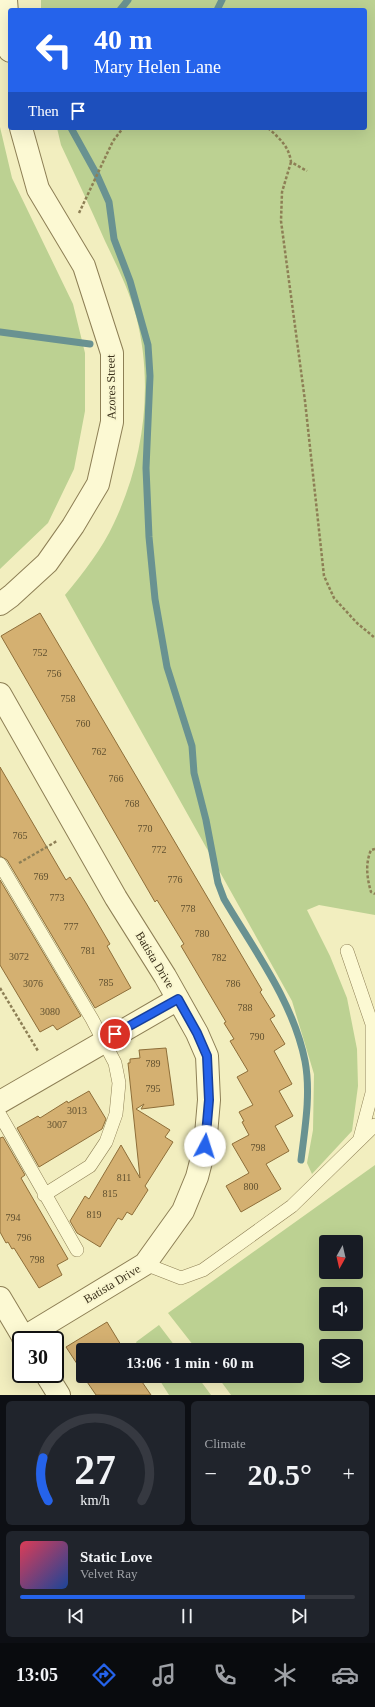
<!DOCTYPE html>
<html lang="en">
<head>
<meta charset="utf-8">
<style>
	body { margin:0; font-family:"Times New Roman",serif; background:#20242c; color:#f1f3f6; height:100vh; display:flex; flex-direction:column; font-size:15px; white-space:nowrap }
	* { box-sizing:border-box; margin:0 }
	p { font-size:13px; color:#9ea1a6 }
	.icon { flex:none; width:22px; height:22px; fill:none; stroke:currentColor; stroke-width:2; stroke-linecap:round; stroke-linejoin:round }
	.map { position:relative; height:1395px; overflow:hidden }
	.side { display:flex; flex-direction:column; gap:6px; padding:6px; background:#0d0f14; flex:1 }
	.side>* { flex:none }
	.hud { position:absolute; left:8px; top:8px; width:359px; height:122px; border-radius:4px; box-shadow:0 4px 16px #0002; background:#2563eb; color:#fff; overflow:hidden }
	.needle { width:26px; rotate:188deg }
	.buttons { position:absolute; left:319px; top:1235px; display:grid; gap:8px }
	.buttons a { display:grid; place-items:center; width:44px; height:44px; border-radius:4px; background:#171b24; box-shadow:0 4px 16px #0002; font-size:20px }
	.speed { position:absolute; left:12px; top:1331px; display:flex; gap:8px; font-size:20px; font-weight:700; text-align:center }
	.speed>* { display:grid; place-content:center; width:52px; height:52px; border-radius:50%; background:#171b24; box-shadow:0 4px 16px #0002; line-height:1 }
	.speed .limit { border:2px solid #111; border-radius:6px; background:#fff; color:#111 }
	.pin { position:absolute; display:grid; place-items:center; width:34px; height:34px; color:#fff; margin:-17px; border:2px solid #fff; border-radius:50%; box-shadow:0 1px 4px #0007 }
	.me { position:absolute; width:44px; margin:-22px; rotate:5deg; stroke-linejoin:round; filter:drop-shadow(0 0 3px #0008) }
	.turn { display:flex; align-items:center; gap:14px; height:84px; padding:0 20px; font-size:18px }
	.turn .icon { width:52px; height:52px; stroke-width:2.5 }
	.turn b { display:block; font-size:28px; line-height:34px }
	.then { display:flex; align-items:center; height:38px; padding:0 20px; background:#0003; gap:8px; font-size:15px }
	.big { font-size:30px; font-weight:700; line-height:1.1 }
	.side .widget { flex:1; display:flex; flex-direction:column; justify-content:center; gap:6px; min-width:0; padding:0 14px; border-radius:6px; background:#20242c }
	.side .dial { align-items:center; gap:0 }
	.dial svg { height:104px; overflow:visible; fill:none; stroke:#363941; stroke-width:7; stroke-linecap:round; text-anchor:middle }
	.dial text { fill:#f1f3f6; stroke:none }
	.song { display:flex; align-items:center; gap:12px }
	.cover { width:48px; height:48px; border-radius:6px; background:linear-gradient(135deg,hsl(350 70% 55%),hsl(220 70% 35%)) }
	.played { height:4px; border-radius:2px; background:linear-gradient(90deg,#2563eb 85%,#363941 85%) }
	.keys { display:flex; justify-content:space-around; direction:ltr }
	.heat { display:flex; justify-content:space-between; align-items:center; font-size:22px; direction:ltr }
	.side .tiles { flex:1; display:grid; gap:6px; grid-template-columns:1fr 1fr }
	.widget:last-child { grid-column:span 2 }
	.trip { position:absolute; left:76px; top:1343px; width:228px; height:40px; border-radius:4px; background:#171b24; box-shadow:0 4px 16px #0002; font-weight:700; line-height:40px; text-align:center }
	.menu { display:flex; height:64px; justify-content:space-around; align-items:center; background:#090b0e; color:#9ea1a6 }
	.menu .icon { width:28px; height:28px }
	.menu .selected { color:#2563eb }
	.menu b { font-size:18px; color:#f1f3f6 }
	.map>svg:first-child { display:block }
</style>
</head>
<body>
<div class="map">
<svg width="375" height="1395" viewBox="0 0 375 1395">
	<rect width="100%" height="100%" fill="#f2eebf"/>
	<path fill="#bcd192" fill-rule="evenodd" d="M41 0H375V915L319 905 307 910 330 956 347 998 357 1049 358 1086 352 1131 312 1174 307 1163 313 1130 314 1074 292 1001 65 595C83 573 102 549 114 523 144 460 154 384 136 316 129 290 117 266 105 241 91 209 76 177 61 145L57 128H365V10H41Z
		M0 127 12 178 73 304 85 353V411L74 469 48 523 0 569Z
		M375 1165V1395H231L217 1376H297V1350H197L168 1313ZM326 1242H356V1272H326ZM326 1294H356V1324H326ZM326 1346H356V1376H326Z
		M159 1325 178 1350H140L136 1342Z
		M157 1376H197L211 1395H169Z"/>
	<g fill="none" stroke-linecap="round" stroke-linejoin="round">
		<path stroke="#699291" stroke-width="7" d="M120 10 128 0
			M217 10 222 0
			M71 128 97 175 109 202 114 239 130 281 148 345 150 376 146 468 149 537 155 599 167 667 192 746 194 773 206 820 218 883 224 899C254 950 293 1001 305 1061 311 1093 305 1128 301 1160
			M0 332 90 344"/>
	</g>
	<path fill="#d4b071" stroke="#8e6e39" d="M40 613 262 990 260 992 275 1016 270 1019 285 1044 274 1051 292 1084 279 1091 293 1116 275 1126 289 1151 266 1164 281 1189 241 1212 226 1186 249 1173 232 1144 249 1135 242 1122 244 1121 239 1112 253 1105 237 1077 248 1071 230 1041 234 1039 224 1023 226 1022 181 946 184 944 157 900 155 902 1 636Z
		M0 767 66 880 70 877 86 903 110 944 107 946 131 988 95 1008 7 860 0 856Z
		M0 880 81 1016 57 1030 53 1025 40 1032 0 965Z
		M166 1048 174 1105 141 1109 144 1104 136 1109 170 1130 165 1137 173 1142 145 1186 148 1190 132 1215 127 1212 122 1220 118 1218 100 1247 77 1233 70 1221 85 1196 89 1199 121 1145 140 1178 128 1063H130V1059L140 1058 139 1050Z
		M89 1091 106 1119 102 1129 39 1167 17 1128 38 1116 40 1118 67 1101 68 1103Z
		M3 1137 25 1175 21 1178 68 1259 57 1265 62 1275 39 1288 14 1248 12 1249 8 1242 6 1243 0 1232V1138Z
		M107 1322 124 1350H83V1373L66 1347Z
		M83 1376H138L151 1395H96Z"/>
	<g fill="none" stroke-linecap="round" stroke-linejoin="round">
		<g stroke="#8d7f55" stroke-width="14">
			<path id="lane" d="M0 864 92 1019 115 1063 119 1083 116 1114 106 1142 90 1166 44 1195
				M347 951 372 1024V1093L360 1138
				M0 1115 77 1250
				M145 1264 181 1278 203 1270 292 1206 375 1125"/>
		</g>
		<g stroke="#8d7f55" stroke-width="24">
			<path id="street" d="M6 0 10 51
				M0 604 11 596 47 563 73 526 98 484 112 422V353L84 266 38 189 21 128
				M0 694 116 898 165 976 197 1033 207 1056 209 1100 205 1146 197 1177 183 1211 145 1264 23 1338
				M0 1102 178 999
				M0 1298 25 1340
				M46 1374 59 1395"/>
		</g>
		<path stroke="#8d7f55" stroke-width="2.5" stroke-dasharray="3 2" stroke-linecap="butt" d="M268 128C279 138 289 146 291 162L307 171
			M291 162 282 192 281 221 305 401 324 576 334 598 357 623 375 638
			M79 213 113 141 123 128
			M375 849 371 850C365 864 367 878 371 892L375 894
			M19 863 57 841
			M0 988 38 1051"/>
		<use href="#lane" stroke="#fcf9d3" stroke-width="13"/>
		<use href="#street" stroke="#fcf9d3" stroke-width="22"/>
	</g>
	<g fill="none" stroke-linecap="round" stroke-linejoin="round">
		<g stroke="#184099" stroke-width="10">
			<path id="route" d="M115 1034 178 999 197 1033 207 1056 209 1100 205 1146"/>
		</g>
		<use href="#route" stroke="#2563eb" stroke-width="7"/>
	</g>
	<g text-anchor="middle" stroke-width="4" stroke-linejoin="round" paint-order="stroke">
		<g font-size="10" fill="#615130">
			<text x="40" y="656">752</text>
			<text x="54" y="677">756</text>
			<text x="68" y="702">758</text>
			<text x="83" y="727">760</text>
			<text x="99" y="755">762</text>
			<text x="116" y="782">766</text>
			<text x="132" y="807">768</text>
			<text x="145" y="832">770</text>
			<text x="20" y="839">765</text>
			<text x="159" y="853">772</text>
			<text x="41" y="880">769</text>
			<text x="175" y="883">776</text>
			<text x="57" y="901">773</text>
			<text x="188" y="912">778</text>
			<text x="71" y="930">777</text>
			<text x="202" y="937">780</text>
			<text x="88" y="954">781</text>
			<text x="19" y="960">3072</text>
			<text x="219" y="961">782</text>
			<text x="106" y="986">785</text>
			<text x="33" y="987">3076</text>
			<text x="233" y="987">786</text>
			<text x="245" y="1011">788</text>
			<text x="50" y="1015">3080</text>
			<text x="257" y="1040">790</text>
			<text x="153" y="1067">789</text>
			<text x="153" y="1092">795</text>
			<text x="77" y="1114">3013</text>
			<text x="57" y="1128">3007</text>
			<text x="258" y="1151">798</text>
			<text x="124" y="1181">811</text>
			<text x="251" y="1190">800</text>
			<text x="110" y="1197">815</text>
			<text x="94" y="1218">819</text>
			<text x="13" y="1221">794</text>
			<text x="24" y="1241">796</text>
			<text x="37" y="1263">798</text>
		</g>
		<g font-size="12" fill="#3b311b" stroke="#f9f6cf">
			<text transform="translate(111 387) rotate(-91)" y="4">Azores Street</text>
			<text transform="translate(155 960) rotate(59)" y="4">Batista Drive</text>
			<text transform="translate(112 1284) rotate(-31)" y="4">Batista Drive</text>
		</g>
	</g>
</svg>
<div class="buttons">
<a><svg class="needle" viewBox="-14 -14 28 28"><path d="M0-13l5 13h-10z" fill="#e53935"/><path d="M0 13l5-13h-10z" fill="#9ea1a6"/></svg></a>
<a><svg class="icon" aria-label="sound" viewBox="0 0 24 24"><path d="M4 9h4l5-4v14l-5-4H4zM17 9q2 3 0 6"/></svg></a>
<a><svg class="icon" aria-label="layers" viewBox="0 0 24 24"><path d="M12 4l9 5-9 5-9-5zM3 14l9 5 9-5"/></svg></a>
</div>
<div class="speed"><div class="limit">30</div></div>
<div class="pin" style="left:115px;top:1034px;background:#d93025"><svg class="icon" aria-label="arrive" viewBox="0 0 24 24"><path d="M6 21V4h12l-3 4 3 4H6"/></svg></div>
<svg class="me" style="left:205px;top:1146px" viewBox="-20 -20 40 40"><circle r="19" fill="#fff"/><path d="M0-13L10 11 0 6-10 11z" fill="#2563eb"/></svg>
<div class="trip">13:06 · 1 min · 60 m</div>
<div class="hud">
<div class="turn"><svg class="icon" aria-label="left" viewBox="0 0 24 24"><path d="M17 20v-9H6M10 6l-5 5 5 5"/></svg><div><b>40 m</b>Mary Helen Lane</div></div>
<div class="then">Then<svg class="icon" aria-label="arrive" viewBox="0 0 24 24"><path d="M6 21V4h12l-3 4 3 4H6"/></svg></div>
</div>
</div>
<section class="side">
<div class="tiles">
<div class="widget dial"><svg viewBox="0 0 100 80">
<path d="M14 69A42 42 0 1 1 86 69"/>
<path d="M14 69A42 42 0 0 1 10 36" stroke="#2563eb"/>
<text x="50" y="56" font-size="32" font-weight="700">27</text>
<text x="50" y="72" font-size="11">km/h</text>
</svg></div>
<div class="widget"><p>Climate</p>
<div class="heat"><a>−</a><b class="big">20.5°</b><a>+</a></div>
</div>
<div class="widget">
<div class="song"><i class="cover"></i><div><b>Static Love</b><p>Velvet Ray</p></div></div>
<div class="played"></div>
<div class="keys"><svg class="icon" aria-label="previous" viewBox="0 0 24 24"><path d="M18 5L8 12l10 7zM5 5v14"/></svg><svg class="icon" aria-label="pause" viewBox="0 0 24 24"><path d="M8 5v14M16 5v14"/></svg><svg class="icon" aria-label="next" viewBox="0 0 24 24"><path d="M6 5l10 7-10 7zM19 5v14"/></svg></div>
</div>
</div>
</section>
<nav class="menu">
<b>13:05</b>
<svg class="icon selected" aria-label="directions" viewBox="0 0 24 24"><path d="M12 3l9 9-9 9-9-9zM9 14v-3h6M13 9l2 2-2 2"/></svg>
<svg class="icon" aria-label="music" viewBox="0 0 24 24"><path d="M9 18V5l10-2v13"/><circle cx="6" cy="18" r="3"/><circle cx="16" cy="16" r="3"/></svg>
<svg class="icon" aria-label="phone" viewBox="0 0 24 24"><path d="M5 4h4l2 5-3 2q2 4 5 5l2-3 5 2v4C11 20 4 13 5 4z"/></svg>
<svg class="icon" aria-label="climate" viewBox="0 0 24 24"><path d="M12 3v18M4 7l16 10M4 17L20 7"/></svg>
<svg class="icon" aria-label="car" viewBox="0 0 24 24"><path d="M5 17H2v-5l4-1 3-4h7l3 4 3 1v5h-3M9 17h6M6 11h13"/><circle cx="7" cy="17" r="2"/><circle cx="17" cy="17" r="2"/></svg>
</nav>
</body>
</html>
